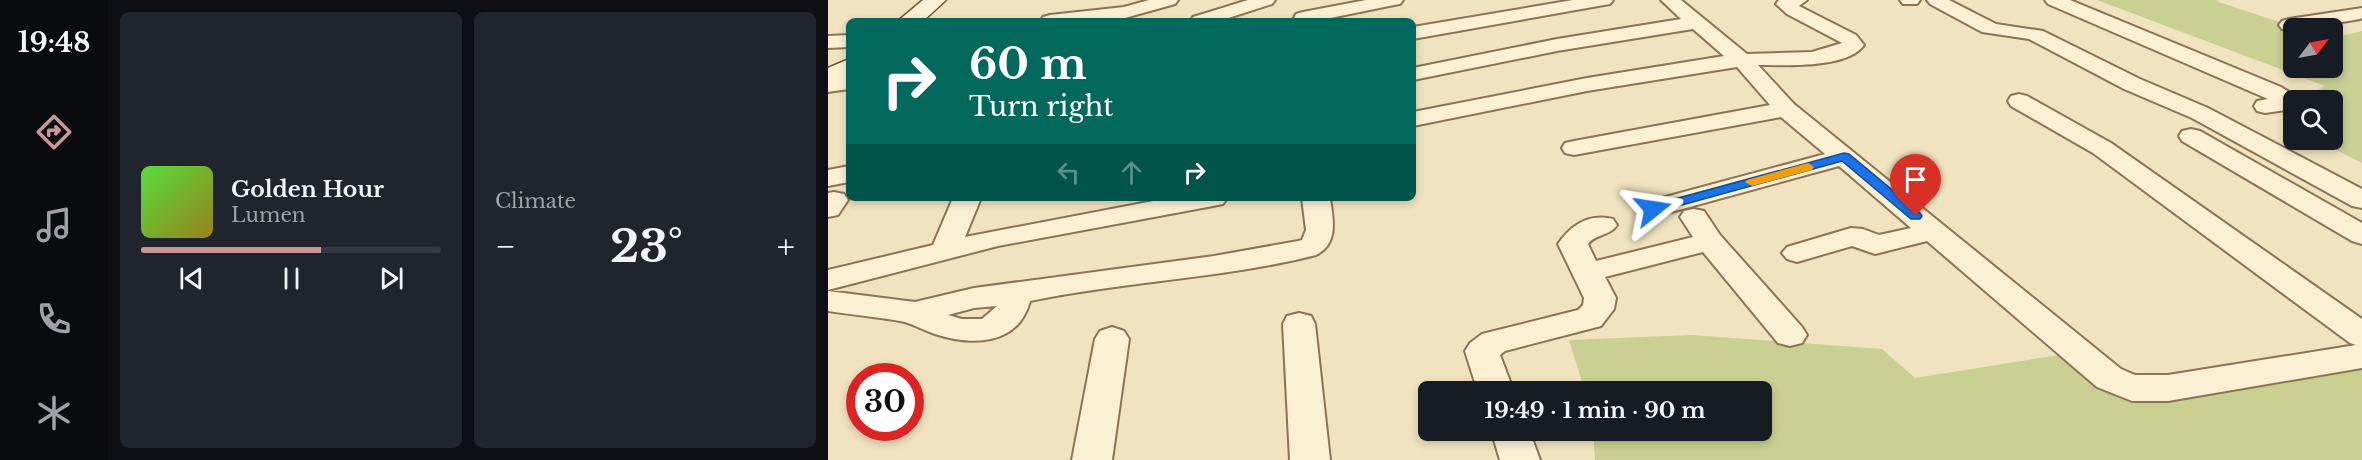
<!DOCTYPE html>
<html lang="en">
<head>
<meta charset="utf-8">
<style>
	body { margin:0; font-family:"Libre Baskerville",serif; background:#20242c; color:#f1f3f6; height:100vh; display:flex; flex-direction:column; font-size:22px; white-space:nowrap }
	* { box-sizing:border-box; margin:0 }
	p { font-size:20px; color:#9ea1a6 }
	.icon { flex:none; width:33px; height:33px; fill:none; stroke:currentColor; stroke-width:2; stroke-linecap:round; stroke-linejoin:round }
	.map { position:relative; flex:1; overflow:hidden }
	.panel { display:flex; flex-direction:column; gap:12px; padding:12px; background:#0d0f14; width:720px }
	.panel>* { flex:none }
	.top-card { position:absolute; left:18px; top:18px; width:570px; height:183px; border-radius:9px; box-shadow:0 3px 9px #0003; background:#00695c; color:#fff; overflow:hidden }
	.needle { width:39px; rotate:58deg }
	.controls { position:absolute; left:1455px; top:18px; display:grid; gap:12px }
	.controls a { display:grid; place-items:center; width:60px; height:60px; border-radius:9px; background:#171b24; box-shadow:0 3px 9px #0003; font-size:30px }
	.speed { position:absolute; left:18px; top:363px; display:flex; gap:12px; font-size:30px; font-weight:700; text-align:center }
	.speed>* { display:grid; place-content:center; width:78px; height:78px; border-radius:50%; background:#171b24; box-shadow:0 3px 9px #0003; line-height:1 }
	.speed .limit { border:9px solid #d22; background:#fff; color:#111 }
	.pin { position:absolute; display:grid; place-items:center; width:51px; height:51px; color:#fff; margin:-62px -26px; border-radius:50% 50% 50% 0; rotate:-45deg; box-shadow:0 0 6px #0007 }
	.pin .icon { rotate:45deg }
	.me { position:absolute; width:66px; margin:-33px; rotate:75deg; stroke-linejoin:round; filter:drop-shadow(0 0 4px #0008) }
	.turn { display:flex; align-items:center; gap:21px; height:126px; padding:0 24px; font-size:27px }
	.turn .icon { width:78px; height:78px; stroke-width:2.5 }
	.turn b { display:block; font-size:42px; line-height:51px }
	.lanes { display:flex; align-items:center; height:57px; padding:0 24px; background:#0003; justify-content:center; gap:30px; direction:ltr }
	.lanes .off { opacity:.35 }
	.big { font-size:45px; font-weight:800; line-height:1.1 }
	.panel .widget { flex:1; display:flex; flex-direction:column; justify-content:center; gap:9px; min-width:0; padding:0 21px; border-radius:9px; background:#20242c }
	.song { display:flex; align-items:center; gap:18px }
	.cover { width:72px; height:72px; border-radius:9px; background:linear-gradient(135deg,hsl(110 70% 55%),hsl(50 70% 35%)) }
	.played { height:6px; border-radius:3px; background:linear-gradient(90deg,#cc9596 60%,#363941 60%) }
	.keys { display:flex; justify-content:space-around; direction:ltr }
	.heat { display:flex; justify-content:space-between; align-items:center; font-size:33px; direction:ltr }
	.panel .tiles { flex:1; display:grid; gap:12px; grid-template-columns:repeat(2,1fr) }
	.trip { position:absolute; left:590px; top:381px; width:354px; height:60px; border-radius:9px; background:#171b24; box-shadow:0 3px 9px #0003; font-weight:800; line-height:60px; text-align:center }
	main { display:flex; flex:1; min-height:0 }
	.menu { display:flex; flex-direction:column; width:108px; justify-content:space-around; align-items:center; background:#090b0e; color:#9ea1a6 }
	.menu .icon { width:42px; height:42px }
	.menu .selected { color:#cc9596 }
	.menu b { font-size:27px; color:#f1f3f6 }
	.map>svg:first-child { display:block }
</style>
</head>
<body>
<main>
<nav class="menu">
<b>19:48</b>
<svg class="icon selected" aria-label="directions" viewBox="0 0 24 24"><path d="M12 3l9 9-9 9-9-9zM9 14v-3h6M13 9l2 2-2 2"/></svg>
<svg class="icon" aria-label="music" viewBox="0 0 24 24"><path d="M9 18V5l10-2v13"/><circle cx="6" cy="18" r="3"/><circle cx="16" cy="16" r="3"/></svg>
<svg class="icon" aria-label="phone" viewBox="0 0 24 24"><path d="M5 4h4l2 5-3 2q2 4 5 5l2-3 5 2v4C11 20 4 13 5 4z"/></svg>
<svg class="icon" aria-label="climate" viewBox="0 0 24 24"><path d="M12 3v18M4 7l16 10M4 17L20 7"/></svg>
</nav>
<section class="panel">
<div class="tiles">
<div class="widget">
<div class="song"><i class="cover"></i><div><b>Golden Hour</b><p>Lumen</p></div></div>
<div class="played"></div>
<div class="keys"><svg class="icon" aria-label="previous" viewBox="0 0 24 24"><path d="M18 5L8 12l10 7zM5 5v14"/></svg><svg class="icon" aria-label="pause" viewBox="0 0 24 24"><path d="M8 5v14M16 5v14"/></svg><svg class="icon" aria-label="next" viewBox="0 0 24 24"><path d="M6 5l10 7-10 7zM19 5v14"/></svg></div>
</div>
<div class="widget"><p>Climate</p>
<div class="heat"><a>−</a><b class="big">23°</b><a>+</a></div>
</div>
</div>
</section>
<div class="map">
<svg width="1534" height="460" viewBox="0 0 1534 460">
	<rect width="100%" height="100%" fill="#f1e3bf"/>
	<path fill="#c8d092" d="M1269 0H1394L1388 1 1470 28H1466V68H1504L1505 38 1534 31V163L1488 140H1504L1505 121 1513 117 1505 112 1504 100H1481L1476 98 1497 86Z
		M864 335 1054 349 1087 378 1244 353 1307 386 1534 349V460H767L765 431 933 430V392L757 391 741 340Z"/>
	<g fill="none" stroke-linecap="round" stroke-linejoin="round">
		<g stroke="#8c7356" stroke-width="4">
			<path id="street" d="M321 0H350L347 4 297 18 269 21H213L215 17 222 15 296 7Z
				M420 0H447L444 4 391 21H363L365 17Z
				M538 0H575L572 4 566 5 488 21H468L466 18 468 14 475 12Z
				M745 0H785L782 4 776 5 585 39V27Z
				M833 0H853L919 54 984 52 1014 43 959 14 948 4 951 0H979L971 6 1028 35 1036 45C1019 69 956 65 930 65L966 104 1293 369 1307 375H1340L1528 345 1522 343 1265 153 1183 106 1180 101 1183 96 1191 94 1199 96 1283 143 1534 319V368L1340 401H1304L1269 387 1099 241 1047 254 1024 246 969 262 959 259 954 253 959 247 1023 228 1035 229 1051 235 1083 228 1011 166 825 217 815 215 811 209 815 203 997 154 953 117 746 155 737 153 734 148 737 143 746 141 942 105 909 67 759 91 585 126V112L759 78 896 56 865 29 729 51 585 80V68L729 39 853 19Z
				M1072 0H1092L1089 4H1075Z
				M1099 0H1121L1168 24 1215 31 1312 79 1380 108 1534 189V208L1524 206 1364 118 1296 89 1201 39 1154 32 1102 4Z
				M1217 0H1242L1453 87 1464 94 1468 100H1466V109L1437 113 1429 111 1426 106 1429 101 1440 99 1220 4Z
				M1534 8V18L1532 19 1461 31 1454 29 1451 25 1454 21 1461 19Z
				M21 35V47L0 48V36Z
				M21 75V89L0 92V78Z
				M1363 129 1372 131 1534 223V244L1524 241 1354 141 1351 136 1354 131Z
				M21 166V182L0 186V170Z
				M6 192 16 194 20 200 10 215 0 217V193Z
				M125 198H153L137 237 341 198H399L395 204 385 206 170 246 0 290V270L105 245Z
				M474 198H502C505 219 511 244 488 255 394 279 296 281 202 301 190 346 144 346 107 334 97 331 87 325 77 322 52 317 26 315 0 311V291L87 302 146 288 386 256 470 241 474 240 478 230ZM169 306 154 319H134L120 315 146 308Z
				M866 209 876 211 892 235 974 327 979 335 974 343 962 346 950 343 875 252 777 277 788 298 786 309 773 326 677 351 672 355 686 392H650L637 351 642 343 654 334 750 310 755 305 756 298 730 244C743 225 761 213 785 219L789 225C782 236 767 234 760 244L768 261 865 237 852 217 856 211Z
				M471 313 483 316 487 324 502 460H462L455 324 459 316Z
				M284 327 296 331 301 339 284 460H244L267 339 272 331Z
				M663 430H701L712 460H672Z"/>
		</g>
		<g stroke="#6d5439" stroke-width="3">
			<path id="secondary" d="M95 0H118L95 21H70Z
				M21 59V77L0 86V68Z"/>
		</g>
		<use href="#street" fill="#fbf0d3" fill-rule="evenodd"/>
		<use href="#secondary" fill="#fbf0d3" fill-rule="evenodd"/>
	</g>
	<path fill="#1a73e8" stroke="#114b97" stroke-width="1.5" d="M1016 153 1021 154 1092 213 1094 216 1092 219H1083L1014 161 825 213 819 209 821 206Z"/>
	<path fill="#f59e0b" d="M980 163 986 167 984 170 924 186 917 182 919 180Z"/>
</svg>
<div class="controls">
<a><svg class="needle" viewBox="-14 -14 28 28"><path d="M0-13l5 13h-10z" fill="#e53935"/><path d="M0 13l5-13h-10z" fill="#9ea1a6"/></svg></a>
<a><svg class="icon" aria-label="search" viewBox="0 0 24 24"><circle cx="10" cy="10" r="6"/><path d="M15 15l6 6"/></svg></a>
</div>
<div class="speed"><div class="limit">30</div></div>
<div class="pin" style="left:1088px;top:216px;background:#d93025"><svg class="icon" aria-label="arrive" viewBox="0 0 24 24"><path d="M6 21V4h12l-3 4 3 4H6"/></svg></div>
<svg class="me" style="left:825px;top:209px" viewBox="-20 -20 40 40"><path d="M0-17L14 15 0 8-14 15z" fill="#1a73e8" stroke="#fff" stroke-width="4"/></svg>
<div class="trip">19:49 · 1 min · 90 m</div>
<div class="top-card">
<div class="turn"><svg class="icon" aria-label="right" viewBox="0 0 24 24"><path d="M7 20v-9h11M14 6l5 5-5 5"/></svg><div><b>60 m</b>Turn right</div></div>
<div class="lanes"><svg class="icon off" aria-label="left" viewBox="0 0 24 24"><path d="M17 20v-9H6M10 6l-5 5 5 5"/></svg><svg class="icon off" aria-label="ahead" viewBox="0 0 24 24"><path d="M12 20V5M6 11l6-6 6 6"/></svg><svg class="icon" aria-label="right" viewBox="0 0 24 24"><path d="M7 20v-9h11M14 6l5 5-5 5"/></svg></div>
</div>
</div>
</main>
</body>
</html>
